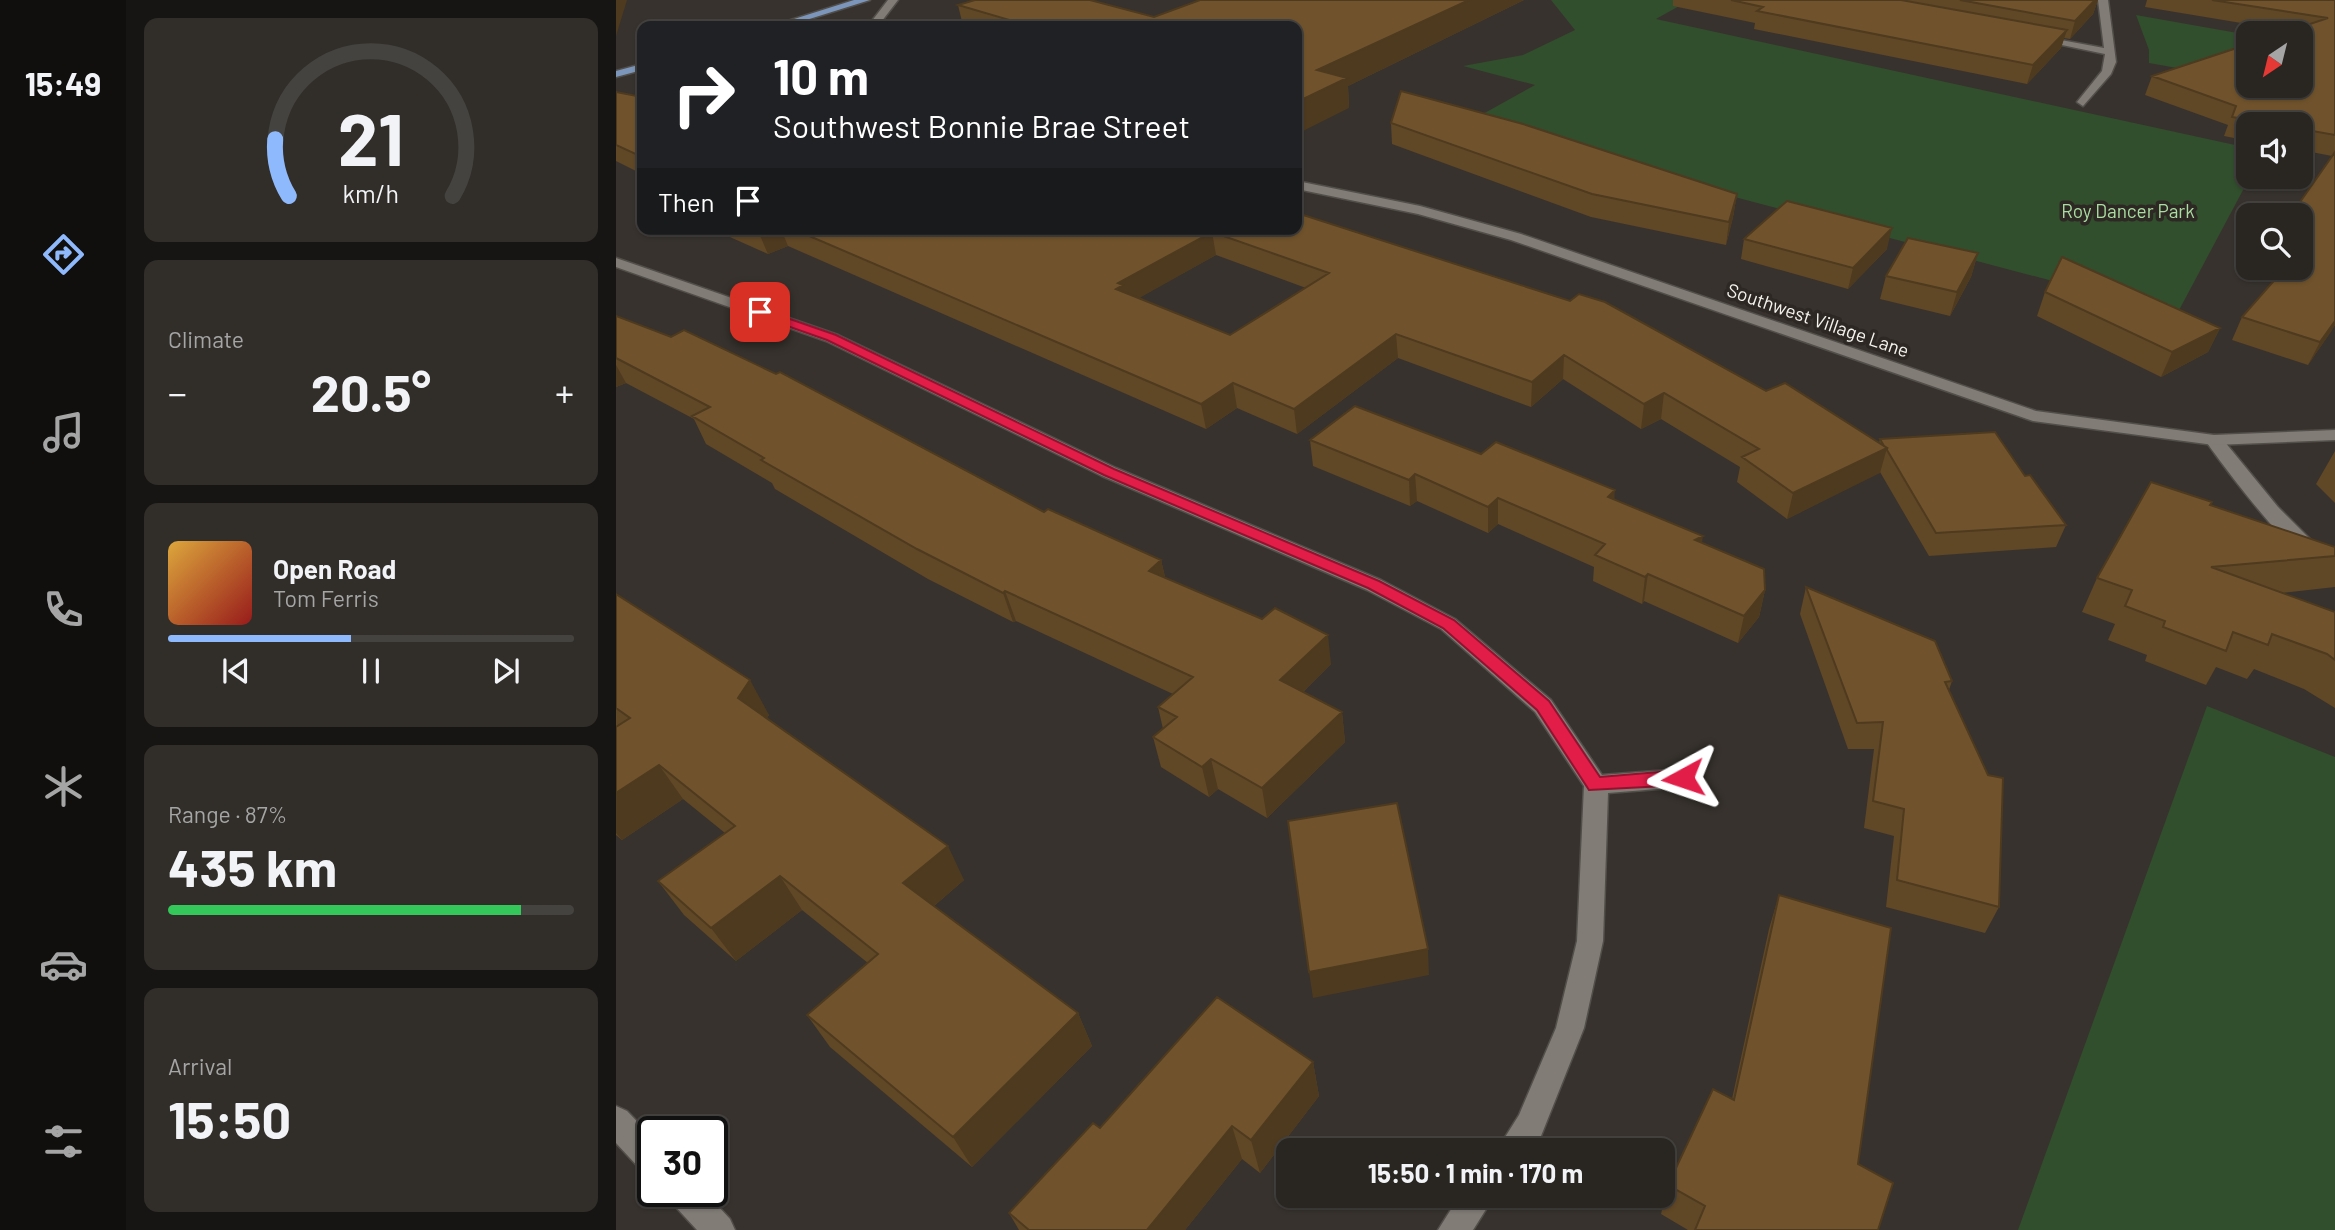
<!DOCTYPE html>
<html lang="en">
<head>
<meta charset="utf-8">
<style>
	body { margin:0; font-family:Barlow,sans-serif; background:#312e2a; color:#f1f3f6; height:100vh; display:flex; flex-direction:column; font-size:26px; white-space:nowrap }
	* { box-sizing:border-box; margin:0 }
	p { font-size:23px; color:#a5a5a5 }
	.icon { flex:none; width:38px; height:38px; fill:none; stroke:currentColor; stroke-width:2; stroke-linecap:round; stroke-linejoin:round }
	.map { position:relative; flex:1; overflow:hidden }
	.sheet { display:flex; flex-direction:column; gap:18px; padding:18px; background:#171513; width:490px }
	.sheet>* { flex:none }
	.hud { position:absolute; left:21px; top:21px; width:665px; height:214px; border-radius:14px; box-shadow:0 2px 5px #0004,0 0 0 2px #454340; background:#202124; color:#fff; overflow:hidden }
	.needle { width:46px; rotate:215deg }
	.tools { position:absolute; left:1620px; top:21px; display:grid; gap:14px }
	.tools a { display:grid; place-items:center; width:77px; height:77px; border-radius:14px; background:#292622; box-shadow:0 2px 5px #0004,0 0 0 2px #454340; font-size:35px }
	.speed { position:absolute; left:21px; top:1116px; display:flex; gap:14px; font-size:35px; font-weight:700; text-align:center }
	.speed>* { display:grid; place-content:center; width:91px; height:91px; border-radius:50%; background:#292622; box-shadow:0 2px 5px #0004,0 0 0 2px #454340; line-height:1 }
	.speed .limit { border:4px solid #111; border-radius:10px; background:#fff; color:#111 }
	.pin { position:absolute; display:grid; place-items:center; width:60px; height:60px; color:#fff; margin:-30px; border-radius:14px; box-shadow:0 4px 10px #0006 }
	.me { position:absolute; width:77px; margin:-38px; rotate:265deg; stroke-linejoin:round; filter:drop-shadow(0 0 5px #0008) }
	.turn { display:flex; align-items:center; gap:24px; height:147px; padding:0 21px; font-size:32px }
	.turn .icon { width:91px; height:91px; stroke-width:2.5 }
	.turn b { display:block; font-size:49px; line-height:60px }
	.then { display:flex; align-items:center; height:66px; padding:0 21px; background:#0003; gap:14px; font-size:26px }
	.big { font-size:52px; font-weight:700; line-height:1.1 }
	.sheet .card { flex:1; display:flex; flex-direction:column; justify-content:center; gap:10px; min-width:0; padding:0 24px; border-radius:14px; background:#312e2a }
	.sheet .dial { align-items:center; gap:0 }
	.dial svg { height:182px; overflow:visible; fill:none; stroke:#454340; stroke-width:7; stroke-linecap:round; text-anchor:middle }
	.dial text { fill:#f1f3f6; stroke:none }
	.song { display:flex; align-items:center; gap:21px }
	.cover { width:84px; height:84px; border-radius:10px; background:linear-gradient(135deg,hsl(40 70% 55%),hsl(0 70% 35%)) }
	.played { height:7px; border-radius:4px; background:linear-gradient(90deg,#8eb9fc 45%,#454340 45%) }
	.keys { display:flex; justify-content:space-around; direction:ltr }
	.heat { display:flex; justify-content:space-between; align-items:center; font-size:38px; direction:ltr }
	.charge { height:10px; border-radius:5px; background:linear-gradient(90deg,#34c759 87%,#454340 0) }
	.trip { position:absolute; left:660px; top:1138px; width:399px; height:70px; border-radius:14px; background:#292622; box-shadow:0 2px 5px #0004,0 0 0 2px #454340; font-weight:700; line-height:70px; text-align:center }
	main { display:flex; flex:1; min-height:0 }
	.menu { display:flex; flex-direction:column; width:126px; justify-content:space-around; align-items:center; background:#100f0e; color:#a5a5a5 }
	.menu .icon { width:49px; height:49px }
	.menu .active { color:#8eb9fc }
	.menu b { font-size:32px; color:#f1f3f6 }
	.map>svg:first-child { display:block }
</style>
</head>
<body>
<main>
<nav class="menu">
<b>15:49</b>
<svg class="icon active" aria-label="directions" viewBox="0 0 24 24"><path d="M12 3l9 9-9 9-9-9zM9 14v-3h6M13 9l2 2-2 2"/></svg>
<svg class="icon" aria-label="music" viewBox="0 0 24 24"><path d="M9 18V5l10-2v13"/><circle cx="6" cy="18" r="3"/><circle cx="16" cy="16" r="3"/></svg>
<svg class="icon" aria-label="phone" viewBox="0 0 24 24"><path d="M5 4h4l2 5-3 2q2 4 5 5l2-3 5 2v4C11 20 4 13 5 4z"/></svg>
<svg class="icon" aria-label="climate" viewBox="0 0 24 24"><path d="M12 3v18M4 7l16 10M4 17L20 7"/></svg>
<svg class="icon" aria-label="car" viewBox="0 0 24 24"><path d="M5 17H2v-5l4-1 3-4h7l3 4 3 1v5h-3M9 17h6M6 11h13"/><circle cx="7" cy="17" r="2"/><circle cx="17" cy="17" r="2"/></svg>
<svg class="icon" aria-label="filters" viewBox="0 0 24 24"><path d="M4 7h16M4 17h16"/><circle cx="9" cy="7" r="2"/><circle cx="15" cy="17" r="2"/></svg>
</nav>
<section class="sheet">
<div class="card dial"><svg viewBox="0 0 100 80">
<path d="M14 69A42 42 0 1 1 86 69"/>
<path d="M14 69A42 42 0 0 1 8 44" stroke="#8eb9fc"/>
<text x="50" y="56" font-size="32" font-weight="700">21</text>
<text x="50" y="72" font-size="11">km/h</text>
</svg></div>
<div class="card"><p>Climate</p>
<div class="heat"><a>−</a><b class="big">20.5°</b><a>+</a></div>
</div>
<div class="card">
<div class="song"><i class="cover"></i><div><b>Open Road</b><p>Tom Ferris</p></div></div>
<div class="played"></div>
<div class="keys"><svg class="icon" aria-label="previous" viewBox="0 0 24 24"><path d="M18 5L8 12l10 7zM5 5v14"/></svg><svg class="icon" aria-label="pause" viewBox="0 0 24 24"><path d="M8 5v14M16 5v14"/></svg><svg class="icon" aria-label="next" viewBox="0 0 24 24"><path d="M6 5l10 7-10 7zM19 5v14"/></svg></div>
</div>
<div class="card"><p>Range · 87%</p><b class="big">435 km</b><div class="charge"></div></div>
<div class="card"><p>Arrival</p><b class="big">15:50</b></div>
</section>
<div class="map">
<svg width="1719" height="1230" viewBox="0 0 1719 1230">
	<rect width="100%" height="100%" fill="#37322d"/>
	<path fill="#314e2d" d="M935 0H1074L1040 19 1633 148 1634 177 1561 314 847 125 919 85 847 66 907 55 959 30Z
		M1520 15 1633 35V86H1685L1695 106 1583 72 1533 63V50Z
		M1591 706 1719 757V1230H1402Z"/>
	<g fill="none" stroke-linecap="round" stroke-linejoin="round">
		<g stroke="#524e49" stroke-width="3">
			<path id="lane" d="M1598 435 1604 436 1662 507 1719 564V582C1689 574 1609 469 1589 440Z"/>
		</g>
		<g stroke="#524e49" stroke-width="3">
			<path id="street" d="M272 0H282L262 26H252Z
				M1482 0H1492L1500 62 1495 74 1467 106 1461 102 1486 71 1489 54 1413 38 1418 35 1488 48Z
				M681 181 804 206 905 234 1420 411 1598 435 1719 430V440L1598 445 1417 421 895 240 802 214 681 189Z
				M0 258 222 335 500 468 765 580 839 619 935 700 986 775 1067 769 1075 771 1079 778 1075 785 1067 787 992 793 987 941 968 1028 925 1136 915 1150H881L903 1115 940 1028 961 941 968 786 919 712 825 629 751 590 486 476 210 341 0 267Z
				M0 1106 11 1111 37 1138V1175L26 1171 0 1143Z
				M51 1192H89L114 1219 119 1230H81L56 1203Z
				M844 1195H879L857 1230H822Z"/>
		</g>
		<g stroke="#524e49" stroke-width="3">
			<path id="primary" d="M238 0H254L171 26H156Z
				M26 64V70L0 77V71Z"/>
		</g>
		<use href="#lane" fill="#817c76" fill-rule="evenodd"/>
		<use href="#street" fill="#817c76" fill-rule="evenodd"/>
		<use href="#primary" fill="#7b96ba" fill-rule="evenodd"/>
	</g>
	<path fill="#604726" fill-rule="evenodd" d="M584 0H908L732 86 733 108 681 26H347L342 5 538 17Z
		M1057 0H1482L1477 14 1454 39 1448 38 1445 48 1411 84 1138 29 1139 23 1057 6Z
		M1531 0H1719V325L1692 365 1616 340 1626 317 1663 274 1643 269 1644 268H1685L1716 156 1685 150V124H1633V141L1608 136 1612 125 1529 95 1536 76 1674 31 1529 7Z
		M0 92 26 97V174L0 161Z
		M775 123 1121 194 1117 217 1110 245 975 217 776 144Z
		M96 229H681L1150 391 1263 443 1264 439 1409 476 1450 525 1440 547 1313 556 1264 472 1171 519 1121 482 1124 467 1045 419 1025 429 947 379 915 407 782 358 681 434 621 408 590 429 172 246 152 254ZM600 255 690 288 614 335 522 298Z
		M1128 239 1271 249 1232 289 1125 259Z
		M1362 253 1355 277 1334 316 1264 299 1270 276Z
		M1429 292 1604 328 1592 352 1545 377 1421 316Z
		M0 316 428 512 545 560 549 577 715 664 687 692 726 712 729 742 651 818 602 789 593 797 545 767 537 737 547 729 542 707 557 694 400 621 397 622 312 579 159 489 156 483 90 444 78 419 10 383 0 387Z
		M694 440 865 454 998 500 1086 543 1149 590 1143 617 1122 643 1028 601 1026 604 977 581 978 567 882 524 872 533 801 501 794 506 697 466Z
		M1719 451V503L1700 484Z
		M1594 505 1719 547V587L1665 593 1719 612V708L1688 689 1638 669 1631 679 1600 667 1590 685 1529 661 1531 655 1492 640 1499 624 1466 612 1481 578Z
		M1190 587 1336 681 1333 690 1383 907 1369 933 1270 907 1278 836 1248 828 1258 749H1232L1184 614Z
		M0 594 153 715 151 718 348 880 318 906 462 1013 476 1046 356 1167 214 1047 191 1015 252 963 186 910 120 961 68 915 42 881 109 833 67 799 6 840 0 835V727H1L0 726Z
		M1163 895 1242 1164 1262 1230H1072L1045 1214 1052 1185 1116 1099 1153 929Z
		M697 1062 703 1096 644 1173 626 1159 569 1230H403L393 1213 484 1128Z"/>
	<path fill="#4e3a1f" d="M0 0H11L0 36Z
		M853 0H908L732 86 733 108 681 134V102L701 70Z
		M1479 0H1482L1477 14 1454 39 1459 21Z
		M1451 30 1445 48 1411 84 1417 65Z
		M1121 194 1117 217 1110 245 1113 222Z
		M1276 228 1271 249 1232 289 1237 268Z
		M147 229H165L172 246 152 254 142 231Z
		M596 232 600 255 511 305 500 289 502 283Z
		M1362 253 1355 277 1334 316 1341 292Z
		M1719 321V325L1715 332 1692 365 1704 342Z
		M1604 328 1592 352 1545 377 1556 352Z
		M780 334 782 358 681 434 678 409Z
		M948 355 947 379 915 407 916 382Z
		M0 365 10 383 0 387Z
		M617 383 621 408 590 429 585 404Z
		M1048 393 1045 419 1025 429 1028 404Z
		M1271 448 1264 473 1171 519 1177 493Z
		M799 474 801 501 794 506 793 480Z
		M999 490 997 516 992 497Z
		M882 498V524L872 533V507Z
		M1087 536 1083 562 1079 540Z
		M545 560 552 590 533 571Z
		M1032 574 1028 601 1026 604 1029 577Z
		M1149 590 1143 617 1122 643 1128 616Z
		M389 591 400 621 397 622 387 593Z
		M712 635 715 664 668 710 664 680Z
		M134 680 153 715 142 732 122 698Z
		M726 712 729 742 651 818 646 788Z
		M595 759 602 789 593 797 586 767Z
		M43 765 67 799 6 840 0 833V793Z
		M332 846 348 880 305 917 287 883Z
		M164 876 186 910 120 961 95 928Z
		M812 949 813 975 697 998 693 972Z
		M462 1013 476 1046 356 1167 337 1137Z
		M697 1062 703 1096 644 1173 635 1140Z
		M616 1126 626 1159 569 1230H531Z"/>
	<path fill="#70532c" stroke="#4e3a1f" stroke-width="2" fill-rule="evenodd" d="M359 0H474L538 17 584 0H853L701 70 731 78 681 102V26H414L342 5Z
		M1115 0H1285L1451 30 1417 65 1141 11 1147 7Z
		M1344 0H1479L1459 21Z
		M1596 0H1719V135L1685 129V124H1657L1616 117 1620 106 1536 76 1633 44V86H1685V33H1667L1712 18Z
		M785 91 907 124 1121 194 1113 222 976 194 775 123Z
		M0 92 26 97V157L0 145Z
		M1719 152V321L1704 342 1626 317 1669 268H1685V215H1675Z
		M1171 201 1276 228 1237 268 1128 239Z
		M681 213 954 301 963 294 989 302 1150 391 1169 383 1271 448 1177 493 1126 457 1143 449 1048 393 1028 404 948 355 916 382 780 334 678 409 617 383 585 404 177 229H681ZM596 232 713 273 614 335 500 289 507 285 502 283Z
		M1292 238 1362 253 1341 292 1270 276Z
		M1446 257 1604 328 1556 352 1429 292Z
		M0 316 55 337 68 330 160 374 164 372 428 512 432 509 545 560 533 571 646 619 659 608 712 635 664 680 726 712 646 788 595 759 586 767 537 737 561 717 542 707 577 677 389 591 387 593 301 549 145 460 148 458 76 416 94 407 0 358Z
		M739 406 865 454 880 442 999 490 992 497 1087 536 1079 540 1148 569 1149 590 1128 616 1032 574 1029 577 979 555 989 544 882 498 872 507 799 474 793 480 694 440Z
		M1379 432 1409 476 1414 475 1450 525 1320 533 1271 450V448L1268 446 1264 439Z
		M1535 482 1596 502 1594 505 1719 547V556L1595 567 1719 612V660L1711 654 1656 634 1652 645 1617 632 1610 651 1547 627 1549 621 1509 606 1516 590 1481 578Z
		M1190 587 1319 641 1336 681 1329 682 1372 775 1387 778 1383 907 1281 880 1288 809 1257 801 1267 722 1241 723Z
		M0 594 134 680 122 698 332 846 287 883 462 1013 337 1137 191 1015 262 954 164 876 95 928 42 881 119 826 43 765 0 793V727L14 718 0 708Z
		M781 803 812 949 693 972 672 821Z
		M1163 895 1275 928 1242 1164 1277 1183 1262 1230H1079L1089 1206 1052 1185 1097 1089 1118 1100Z
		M601 997 697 1062 635 1140 616 1126 531 1230H413L393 1213 477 1123 484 1128Z"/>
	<path fill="#e11d48" stroke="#92132f" stroke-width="2" d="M140 310H148L220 335 498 469 763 581 838 620 933 701 984 777 1067 770 1076 778 1067 785 973 790 921 710 827 628 752 588 488 475 211 340 140 315Z"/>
	<g text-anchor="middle" stroke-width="7" stroke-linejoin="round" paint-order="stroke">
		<g font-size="19" fill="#aadda1" stroke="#2d2823">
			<text x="1512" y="218">Roy Dancer Park</text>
		</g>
		<g font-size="19" fill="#f6f3ef" stroke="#2d2823">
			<text transform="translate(1202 320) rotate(19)" y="7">Southwest Village Lane</text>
		</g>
	</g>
</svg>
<div class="tools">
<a><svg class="needle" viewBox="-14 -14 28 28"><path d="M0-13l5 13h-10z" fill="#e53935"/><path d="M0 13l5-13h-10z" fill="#a5a5a5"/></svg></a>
<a><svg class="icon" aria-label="sound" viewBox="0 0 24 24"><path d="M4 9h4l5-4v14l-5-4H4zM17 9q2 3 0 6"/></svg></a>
<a><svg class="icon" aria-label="search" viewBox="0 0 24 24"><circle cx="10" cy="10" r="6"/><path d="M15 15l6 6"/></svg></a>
</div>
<div class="speed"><div class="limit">30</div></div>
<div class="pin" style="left:144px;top:312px;background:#d93025"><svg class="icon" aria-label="arrive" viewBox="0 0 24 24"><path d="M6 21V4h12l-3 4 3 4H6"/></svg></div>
<svg class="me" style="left:1067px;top:778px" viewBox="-20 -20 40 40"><path d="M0-17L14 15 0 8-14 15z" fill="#e11d48" stroke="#fff" stroke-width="4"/></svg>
<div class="trip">15:50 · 1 min · 170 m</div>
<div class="hud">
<div class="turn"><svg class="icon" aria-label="right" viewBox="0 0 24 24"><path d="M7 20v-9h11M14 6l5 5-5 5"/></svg><div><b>10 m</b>Southwest Bonnie Brae Street</div></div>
<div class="then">Then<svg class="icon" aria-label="arrive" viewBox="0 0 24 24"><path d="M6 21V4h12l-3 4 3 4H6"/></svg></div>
</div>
</div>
</main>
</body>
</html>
